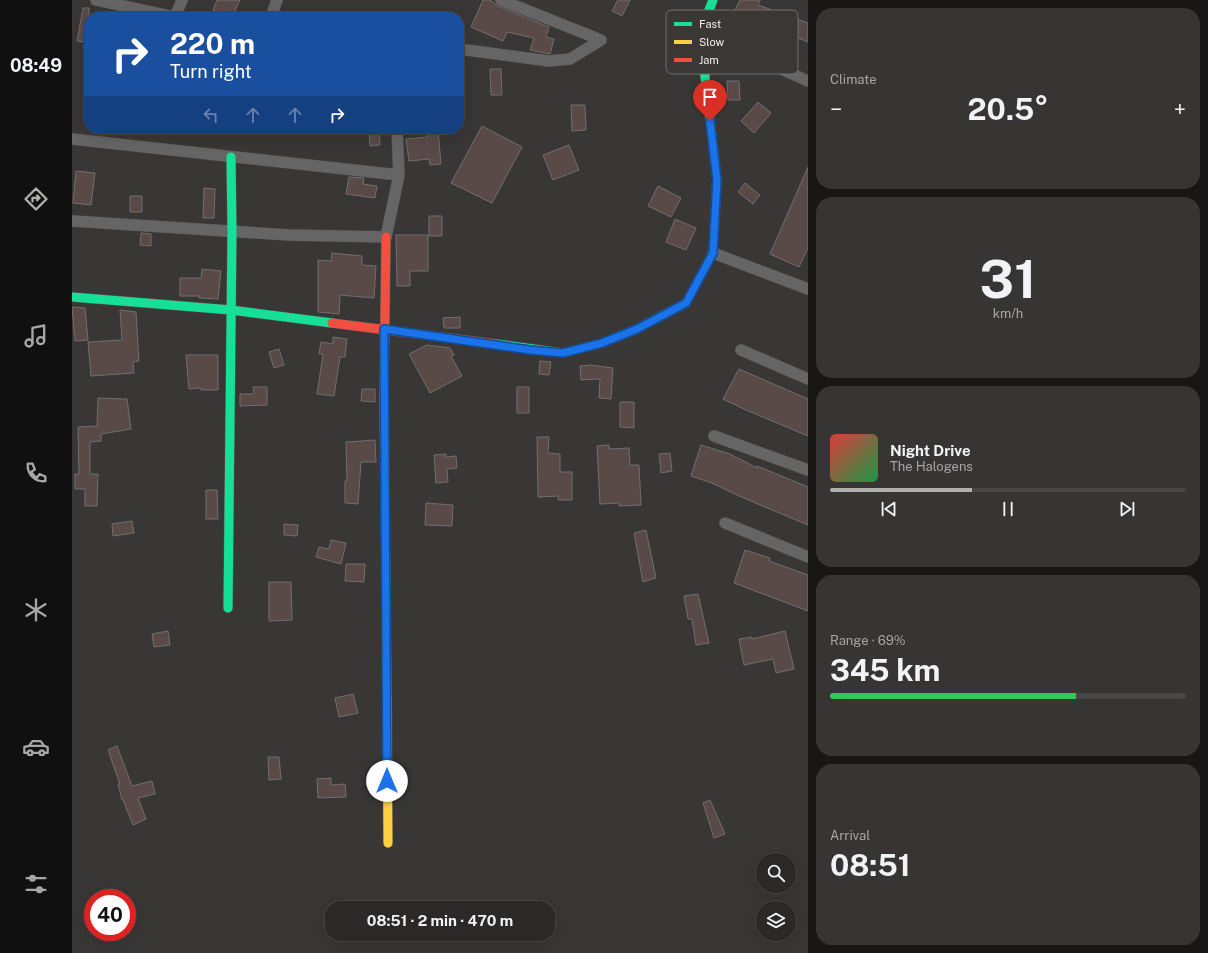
<!DOCTYPE html>
<html lang="en">
<head>
<meta charset="utf-8">
<style>
	body { margin:0; font-family:"Public Sans",sans-serif; background:#373534; color:#f1f3f6; height:100vh; display:flex; flex-direction:column; font-size:15px; white-space:nowrap }
	* { box-sizing:border-box; margin:0 }
	p { font-size:13px; color:#a6a6a8 }
	.icon { flex:none; width:22px; height:22px; fill:none; stroke:currentColor; stroke-width:2; stroke-linecap:round; stroke-linejoin:round }
	.map { position:relative; flex:1; overflow:hidden }
	.details { display:flex; flex-direction:column; gap:8px; padding:8px; background:#181716; width:400px }
	.details>* { flex:none }
	.guide { position:absolute; left:12px; top:12px; width:380px; height:122px; border-radius:16px; box-shadow:0 4px 16px #0002,0 0 0 1px #474545; background:#1a4fa0; color:#fff; overflow:hidden }
	.fabs { position:absolute; left:684px; top:853px; display:grid; gap:8px }
	.fabs a { display:grid; place-items:center; width:40px; height:40px; border-radius:50%; background:#2b2928; box-shadow:0 4px 16px #0002,0 0 0 1px #474545; font-size:20px }
	.speed { position:absolute; left:12px; top:889px; display:flex; gap:8px; font-size:20px; font-weight:700; text-align:center }
	.speed>* { display:grid; place-content:center; width:52px; height:52px; border-radius:50%; background:#2b2928; box-shadow:0 4px 16px #0002,0 0 0 1px #474545; line-height:1 }
	.speed .limit { border:6px solid #d22; background:#fff; color:#111 }
	.pin { position:absolute; display:grid; place-items:center; width:34px; height:34px; color:#fff; margin:-41px -17px; border-radius:50% 50% 50% 0; rotate:-45deg; box-shadow:0 0 4px #0007 }
	.pin .icon { rotate:45deg }
	.me { position:absolute; width:44px; margin:-22px; rotate:0deg; stroke-linejoin:round; filter:drop-shadow(0 0 3px #0008) }
	.turn { display:flex; align-items:center; gap:14px; height:84px; padding:0 20px; font-size:18px }
	.turn .icon { width:52px; height:52px; stroke-width:2.5 }
	.turn b { display:block; font-size:28px; line-height:34px }
	.lanes { display:flex; align-items:center; height:38px; padding:0 20px; background:#0003; justify-content:center; gap:20px; direction:ltr }
	.lanes .off { opacity:.35 }
	.big { font-size:30px; font-weight:700; line-height:1.1 }
	.details .widget { flex:1; display:flex; flex-direction:column; justify-content:center; gap:6px; min-width:0; padding:0 14px; border-radius:16px; background:#373534 }
	.details .dial { align-items:center; gap:0 }
	.dial b { font-size:52px; line-height:1 }
	.song { display:flex; align-items:center; gap:12px }
	.cover { width:48px; height:48px; border-radius:6px; background:linear-gradient(135deg,hsl(0 70% 55%),hsl(140 70% 35%)) }
	.played { height:4px; border-radius:2px; background:linear-gradient(90deg,#b1afae 40%,#474545 40%) }
	.keys { display:flex; justify-content:space-around; direction:ltr }
	.heat { display:flex; justify-content:space-between; align-items:center; font-size:22px; direction:ltr }
	.charge { height:6px; border-radius:3px; background:linear-gradient(90deg,#34c759 69%,#474545 0) }
	.trip { position:absolute; left:253px; top:901px; width:230px; height:40px; border-radius:16px; background:#2b2928; box-shadow:0 4px 16px #0002,0 0 0 1px #474545; font-weight:700; line-height:40px; text-align:center }
	main { display:flex; flex:1; min-height:0 }
	.menu { display:flex; flex-direction:column; width:72px; justify-content:space-around; align-items:center; background:#111010; color:#a6a6a8 }
	.menu .icon { width:28px; height:28px }
	.menu .current { color:#b1afae }
	.menu b { font-size:18px; color:#f1f3f6 }
	.map>svg:first-child { display:block }
</style>
</head>
<body>
<main>
<nav class="menu">
<b>08:49</b>
<svg class="icon current" aria-label="directions" viewBox="0 0 24 24"><path d="M12 3l9 9-9 9-9-9zM9 14v-3h6M13 9l2 2-2 2"/></svg>
<svg class="icon" aria-label="music" viewBox="0 0 24 24"><path d="M9 18V5l10-2v13"/><circle cx="6" cy="18" r="3"/><circle cx="16" cy="16" r="3"/></svg>
<svg class="icon" aria-label="phone" viewBox="0 0 24 24"><path d="M5 4h4l2 5-3 2q2 4 5 5l2-3 5 2v4C11 20 4 13 5 4z"/></svg>
<svg class="icon" aria-label="climate" viewBox="0 0 24 24"><path d="M12 3v18M4 7l16 10M4 17L20 7"/></svg>
<svg class="icon" aria-label="car" viewBox="0 0 24 24"><path d="M5 17H2v-5l4-1 3-4h7l3 4 3 1v5h-3M9 17h6M6 11h13"/><circle cx="7" cy="17" r="2"/><circle cx="17" cy="17" r="2"/></svg>
<svg class="icon" aria-label="filters" viewBox="0 0 24 24"><path d="M4 7h16M4 17h16"/><circle cx="9" cy="7" r="2"/><circle cx="15" cy="17" r="2"/></svg>
</nav>
<div class="map">
<svg width="736" height="953" viewBox="0 0 736 953">
	<rect width="100%" height="100%" fill="#393736"/>
	<path fill="#594a48" stroke="#706f6e" d="M145 0H168L160 17 141 10Z
		M411 0H418L426 6 477 27 474 37 482 39 478 54 458 50 462 38 435 32 431 41 399 27Z
		M546 0H558L550 16 540 11Z
		M668 0H688L686 5 736 23V42L662 12Z
		M11 8H17V43L5 41Z
		M418 69H429L430 95H419Z
		M655 81H667L668 100H656Z
		M686 102 699 113 682 133 669 121Z
		M499 105H513L514 130 500 131Z
		M410 126 450 147 420 203 379 183Z
		M297 129H307L308 145 298 146Z
		M355 129H366L369 164 358 165 357 159 337 161 334 139 356 137Z
		M497 145 507 170 481 180 471 155Z
		M736 167V248L727 267 698 254Z
		M4 171 23 173 19 205 1 203Z
		M277 177 292 178 291 184 305 186 303 198 274 194Z
		M673 183 688 195 681 204 666 192Z
		M586 186 609 198 599 217 576 206Z
		M132 188 143 189 142 218H131Z
		M58 196H70V212H58Z
		M357 216H370V236H357Z
		M603 219 624 228 614 250 594 242Z
		M69 233 79 234V246L68 245Z
		M324 235H356V271H338V286H325Z
		M260 253 290 256V265L304 266 302 298 268 295 267 314 246 312V260L259 261Z
		M130 269 149 271 146 299 127 298V296H108V278H129Z
		M0 307 13 308 16 340 3 341Z
		M48 310 64 312 67 361 61 362 62 373 19 376 16 342 50 340Z
		M388 317V328H372L371 318Z
		M261 337 275 339 273 357H268L262 396 245 394 251 354H247L249 342 261 344Z
		M355 345 378 348 382 355 379 356 390 376 358 393 337 354Z
		M207 349 212 365 202 368 197 352Z
		M114 355H146V390H129V388L117 389Z
		M468 361 479 362 477 375 467 374Z
		M519 365 541 368 539 399 527 398 528 379 509 380 508 366Z
		M667 369 736 399V436L674 410 651 399Z
		M181 387H195V405L168 406V394H182Z
		M445 387H457V413H445Z
		M290 389H303V402L289 401Z
		M26 398 55 399 59 429 29 434V441L18 442V474H26L25 506H13V489H3V474H7L6 427 25 426Z
		M548 402H562V428L548 427Z
		M465 437H477L476 453 488 454V472H500V500H486V496L466 497Z
		M303 440 304 462H289L286 504 273 503V481H275L274 442Z
		M537 445V449L557 448 558 465H567L569 505 547 506V503L528 504 525 446Z
		M629 445 658 454 685 468V466L736 487V525L667 496 640 483 619 476Z
		M598 453 600 471 589 473 587 454Z
		M374 454V457L384 456 385 468 375 469 376 482 364 483 362 455Z
		M134 490H145L146 519H134Z
		M354 503 381 505 380 526 353 525Z
		M60 521 62 533 41 536 40 524Z
		M212 524 226 525 225 536 212 535Z
		M574 530 584 578 571 582 562 533Z
		M259 540 274 543 269 564 244 557 247 547 257 549Z
		M673 550 698 558 697 561 736 575V611L662 583Z
		M274 564H293L292 582 273 581Z
		M197 582H219L220 620 197 621Z
		M626 594 637 643 624 645 620 619H616L612 596Z
		M96 631 98 645 82 647 80 634Z
		M713 631 722 669 704 673 701 659 672 665 667 639 680 637V639Z
		M281 694 286 713 267 717 263 698Z
		M45 746 60 786 80 781 83 794 66 798 74 819 61 825 51 800H50L46 784H48L36 750Z
		M196 757H207L209 779 197 780Z
		M259 778V785L273 784 274 797 246 798 245 779Z
		M638 800 653 834 642 838 631 803Z"/>
	<g fill="none" stroke-linecap="round" stroke-linejoin="round">
		<g stroke="#565554" stroke-width="12">
			<path id="street" d="M24 0 103 17
				M429 0 529 40
				M103 17 110 0
				M199 17 205 0
				M628 33 736 81
				M387 49 477 61 498 59 529 40
				M0 139 327 175
				M0 221 217 235 314 237 327 175 325 129
				M641 253 736 289
				M669 350 736 379
				M642 436 736 470
				M653 523 736 557"/>
		</g>
		<g stroke="#565554" stroke-width="10">
			<path id="fast" d="M0 297 159 310 260 323
				M424 344 491 353 530 343 565 329 614 303 641 253 645 180 628 33 641 0
				M312 393 315 699
				M156 608 160 232 159 157"/>
		</g>
		<g stroke="#565554" stroke-width="10">
			<path id="slow" d="M315 699 316 843"/>
		</g>
		<g stroke="#565554" stroke-width="10">
			<path id="jam" d="M260 323 424 344
				M312 393 314 237"/>
		</g>
		<use href="#street" stroke="#656565" stroke-width="11"/>
		<use href="#fast" stroke="#16e098" stroke-width="9"/>
		<use href="#slow" stroke="#ffcf43" stroke-width="9"/>
		<use href="#jam" stroke="#f24e42" stroke-width="9"/>
	</g>
	<g fill="none" stroke-linecap="round" stroke-linejoin="round">
		<g stroke="#114b97" stroke-width="10">
			<path id="route" d="M315 781 312 329 458 350 491 353 530 343 565 329 614 303 641 253 645 180 638 121"/>
		</g>
		<use href="#route" stroke="#1a73e8" stroke-width="7"/>
	</g>
	<rect x="594" y="10" width="132" height="64" rx="6" fill="#3a3735" stroke="#716e6c" stroke-width="1"/>
	<rect x="602" y="22" width="18" height="4" fill="#16e098"/>
	<rect x="602" y="40" width="18" height="4" fill="#ffcf43"/>
	<rect x="602" y="58" width="18" height="4" fill="#f24e42"/>
	<g font-size="11" fill="#f1f0ee">
		<text x="627" y="28">Fast</text>
		<text x="627" y="46">Slow</text>
		<text x="627" y="64">Jam</text>
	</g>
</svg>
<div class="fabs">
<a><svg class="icon" aria-label="search" viewBox="0 0 24 24"><circle cx="10" cy="10" r="6"/><path d="M15 15l6 6"/></svg></a>
<a><svg class="icon" aria-label="layers" viewBox="0 0 24 24"><path d="M12 4l9 5-9 5-9-5zM3 14l9 5 9-5"/></svg></a>
</div>
<div class="speed"><div class="limit">40</div></div>
<div class="pin" style="left:638px;top:121px;background:#d93025"><svg class="icon" aria-label="arrive" viewBox="0 0 24 24"><path d="M6 21V4h12l-3 4 3 4H6"/></svg></div>
<svg class="me" style="left:315px;top:781px" viewBox="-20 -20 40 40"><circle r="19" fill="#fff"/><path d="M0-13L10 11 0 6-10 11z" fill="#1a73e8"/></svg>
<div class="trip">08:51 · 2 min · 470 m</div>
<div class="guide">
<div class="turn"><svg class="icon" aria-label="right" viewBox="0 0 24 24"><path d="M7 20v-9h11M14 6l5 5-5 5"/></svg><div><b>220 m</b>Turn right</div></div>
<div class="lanes"><svg class="icon off" aria-label="left" viewBox="0 0 24 24"><path d="M17 20v-9H6M10 6l-5 5 5 5"/></svg><svg class="icon off" aria-label="ahead" viewBox="0 0 24 24"><path d="M12 20V5M6 11l6-6 6 6"/></svg><svg class="icon off" aria-label="ahead" viewBox="0 0 24 24"><path d="M12 20V5M6 11l6-6 6 6"/></svg><svg class="icon" aria-label="right" viewBox="0 0 24 24"><path d="M7 20v-9h11M14 6l5 5-5 5"/></svg></div>
</div>
</div>
<section class="details">
<div class="widget"><p>Climate</p>
<div class="heat"><a>−</a><b class="big">20.5°</b><a>+</a></div>
</div>
<div class="widget dial"><b>31</b><p>km/h</p></div>
<div class="widget">
<div class="song"><i class="cover"></i><div><b>Night Drive</b><p>The Halogens</p></div></div>
<div class="played"></div>
<div class="keys"><svg class="icon" aria-label="previous" viewBox="0 0 24 24"><path d="M18 5L8 12l10 7zM5 5v14"/></svg><svg class="icon" aria-label="pause" viewBox="0 0 24 24"><path d="M8 5v14M16 5v14"/></svg><svg class="icon" aria-label="next" viewBox="0 0 24 24"><path d="M6 5l10 7-10 7zM19 5v14"/></svg></div>
</div>
<div class="widget"><p>Range · 69%</p><b class="big">345 km</b><div class="charge"></div></div>
<div class="widget"><p>Arrival</p><b class="big">08:51</b></div>
</section>
</main>
</body>
</html>
